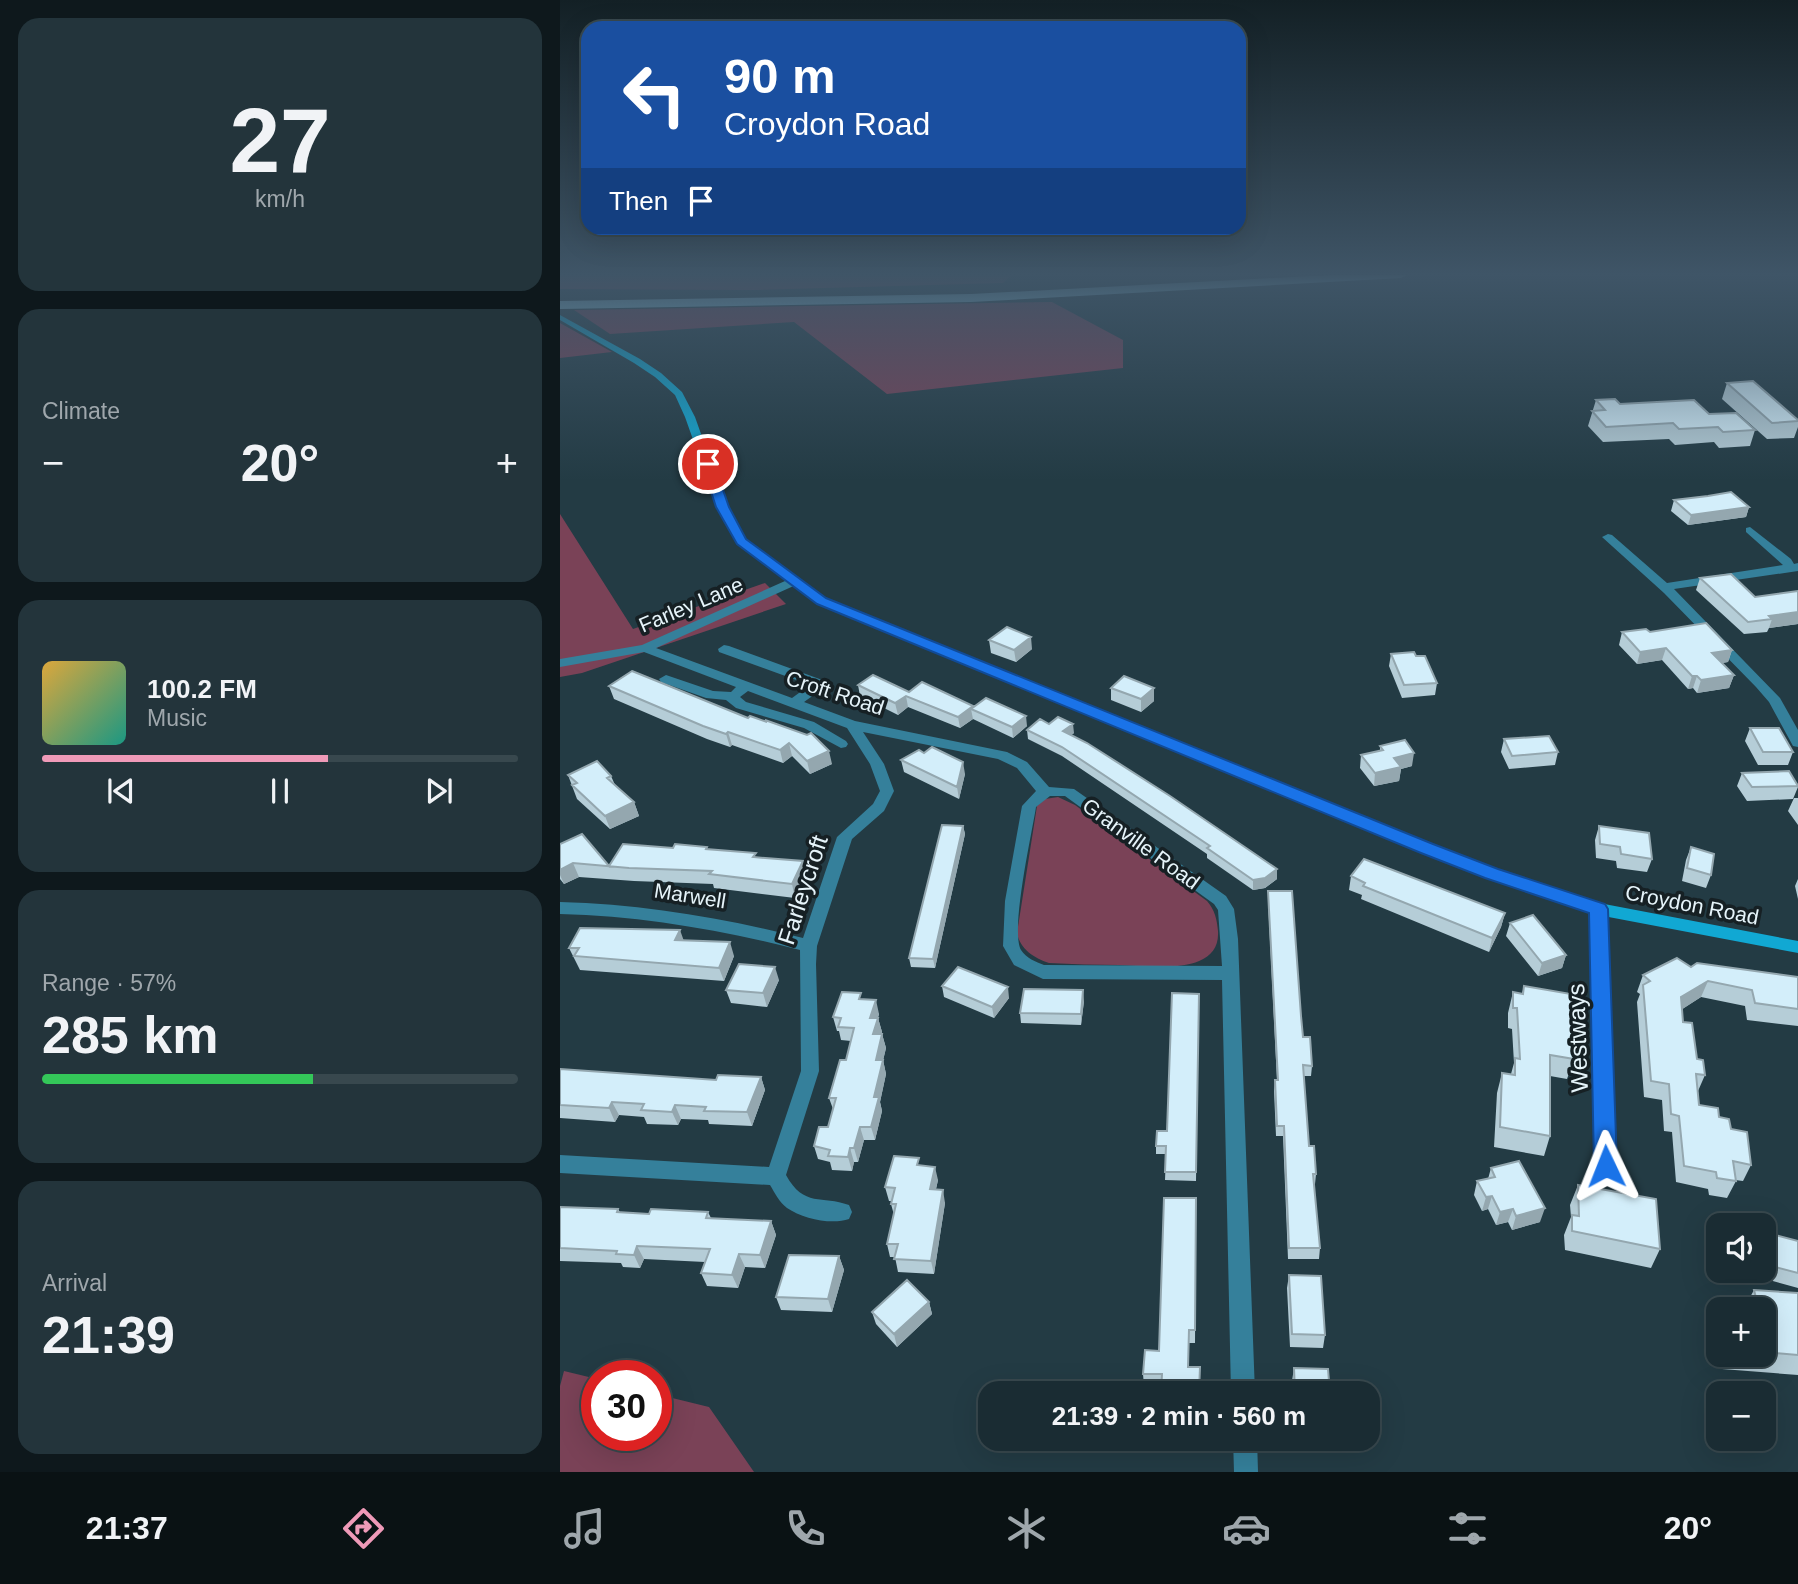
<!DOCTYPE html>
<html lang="en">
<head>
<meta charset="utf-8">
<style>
	body { margin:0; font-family:Helvetica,sans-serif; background:#23343b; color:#f1f3f6; height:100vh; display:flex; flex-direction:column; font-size:26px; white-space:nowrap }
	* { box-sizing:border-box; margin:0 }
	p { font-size:23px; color:#9fa7ac }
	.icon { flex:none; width:38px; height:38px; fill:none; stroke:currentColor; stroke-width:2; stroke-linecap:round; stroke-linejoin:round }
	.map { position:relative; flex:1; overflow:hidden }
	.details { display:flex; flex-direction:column; gap:18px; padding:18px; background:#0e181c; width:560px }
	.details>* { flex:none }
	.top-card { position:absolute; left:21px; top:21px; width:665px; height:214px; border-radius:21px; box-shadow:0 7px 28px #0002,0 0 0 2px #38484e; background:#1a4fa0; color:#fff; overflow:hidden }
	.tools { position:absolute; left:1146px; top:1213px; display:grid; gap:14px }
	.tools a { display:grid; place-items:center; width:70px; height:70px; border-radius:14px; background:#1a2c33; box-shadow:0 7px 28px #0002,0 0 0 2px #38484e; font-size:35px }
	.speed { position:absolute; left:21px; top:1360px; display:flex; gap:14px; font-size:35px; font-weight:700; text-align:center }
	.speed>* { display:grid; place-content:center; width:91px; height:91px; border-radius:50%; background:#1a2c33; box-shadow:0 7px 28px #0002,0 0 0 2px #38484e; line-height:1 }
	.speed .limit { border:10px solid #d22; background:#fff; color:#111 }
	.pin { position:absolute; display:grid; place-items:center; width:60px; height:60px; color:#fff; margin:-30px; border:4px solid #fff; border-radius:50%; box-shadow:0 2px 7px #0007 }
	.me { position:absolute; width:77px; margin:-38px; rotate:358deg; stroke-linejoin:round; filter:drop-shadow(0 0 5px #0008) }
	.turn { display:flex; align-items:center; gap:24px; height:147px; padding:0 28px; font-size:32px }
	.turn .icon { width:91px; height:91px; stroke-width:2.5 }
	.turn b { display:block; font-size:49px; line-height:60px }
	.then { display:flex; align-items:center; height:66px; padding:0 28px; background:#0003; gap:14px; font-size:26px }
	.big { font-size:52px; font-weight:600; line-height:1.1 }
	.details .widget { flex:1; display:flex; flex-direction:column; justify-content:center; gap:10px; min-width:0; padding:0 24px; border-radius:21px; background:#23343b }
	.details .dial { align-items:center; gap:0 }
	.dial b { font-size:91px; line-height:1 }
	.song { display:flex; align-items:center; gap:21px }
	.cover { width:84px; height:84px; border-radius:10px; background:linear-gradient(135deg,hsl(40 70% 55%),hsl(170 70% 35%)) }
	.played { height:7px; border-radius:4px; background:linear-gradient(90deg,#ef9ab8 60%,#38484e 60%) }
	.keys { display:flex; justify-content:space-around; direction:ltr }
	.heat { display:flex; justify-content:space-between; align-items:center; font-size:38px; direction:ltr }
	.charge { height:10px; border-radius:5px; background:linear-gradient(90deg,#34c759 57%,#38484e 0) }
	.trip { position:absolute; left:418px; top:1381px; width:402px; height:70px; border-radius:21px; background:#1a2c33; box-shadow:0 7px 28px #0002,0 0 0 2px #38484e; font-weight:600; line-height:70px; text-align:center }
	.dock { display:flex; height:112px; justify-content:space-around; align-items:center; background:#0a1214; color:#9fa7ac }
	.dock .icon { width:49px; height:49px }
	.dock .selected { color:#ef9ab8 }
	.dock b { font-size:32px; color:#f1f3f6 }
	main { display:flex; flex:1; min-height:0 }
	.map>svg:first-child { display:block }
</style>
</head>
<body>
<main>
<section class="details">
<div class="widget dial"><b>27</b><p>km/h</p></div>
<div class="widget"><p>Climate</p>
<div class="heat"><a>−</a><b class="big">20°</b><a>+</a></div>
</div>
<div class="widget">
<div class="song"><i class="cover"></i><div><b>100.2 FM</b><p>Music</p></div></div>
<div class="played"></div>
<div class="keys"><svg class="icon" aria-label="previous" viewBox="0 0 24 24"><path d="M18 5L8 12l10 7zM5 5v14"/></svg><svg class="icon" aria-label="pause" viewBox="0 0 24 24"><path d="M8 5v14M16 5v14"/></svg><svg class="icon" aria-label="next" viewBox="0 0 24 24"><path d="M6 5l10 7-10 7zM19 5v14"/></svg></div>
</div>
<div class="widget"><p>Range · 57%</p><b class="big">285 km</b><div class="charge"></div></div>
<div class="widget"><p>Arrival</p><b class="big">21:39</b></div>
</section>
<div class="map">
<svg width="1238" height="1472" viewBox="0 0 1238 1472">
	<rect width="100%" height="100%" fill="#233b44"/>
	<path fill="#7a4257" d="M0 275H452L443 283 195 290 0 289Z
		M492 302 563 340V368L327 394 234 322 50 334 14 310Z
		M0 323 52 352 0 358Z
		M0 514 73 629 205 583 226 604 22 673 0 677Z
		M498 797 515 805 647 901C655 910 657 920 658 931 661 977 589 966 559 965 536 965 512 964 489 963 474 958 460 949 457 933L477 806 485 799Z
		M4 1371 37 1379V1435H96V1394L149 1407 194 1472H0V1386Z"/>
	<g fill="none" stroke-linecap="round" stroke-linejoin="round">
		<path fill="#35809b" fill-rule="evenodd" d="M1190 527 1231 559 1234 564 1238 563V571L1114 589 1220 698 1238 730V747L1233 746 1209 702 1196 687 1104 593 1042 537 1048 534 1052 535 1107 583 1223 565 1186 532V528Z
			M234 577 238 578V584L96 648 232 698 250 685 159 652 158 649 164 645 169 646 265 681 267 684 265 687 244 702 295 721 447 752 467 762 489 787 514 789 666 896 674 909 678 939 695 1393H671L662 980 483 979 454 965 443 946 445 901 462 806 476 791 457 768 438 759 303 732 324 764 334 791 324 811 292 839 257 946 256 964 259 1071 226 1175C244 1208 262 1195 289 1205L292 1212 289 1219C272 1225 243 1219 227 1208 219 1202 215 1193 210 1185L0 1173V1155L209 1167 241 1071 240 950C161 930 82 916 0 914V902C83 904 163 918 243 938L277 837 313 804 320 791 310 764 287 728 188 691 180 697 186 702 254 722 286 741 288 744 286 747 281 748 244 728 176 708 166 700 146 698 101 682 99 679 106 675 153 691 171 692 176 687 84 652 0 667V659L82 645ZM490 796H505L654 904 658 910 662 966 484 965C476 962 466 958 461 950 450 930 472 833 476 807Z
			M1038 903 1044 905 1046 909 1056 1166 1053 1172 1046 1175 1039 1172 1036 1166 1030 909 1032 905Z
			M673 1438H697L698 1472H674Z"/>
		<path fill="#11a8d3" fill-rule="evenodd" d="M0 315 80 359 101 373 122 392 135 417 167 507 186 539 265 598 937 870 1039 903 1238 941V953L1038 915 925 878 257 604 175 541 157 507 125 417 115 395 95 377 74 363 0 320Z"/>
		<path fill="#96d7f1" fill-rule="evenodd" d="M771 275H847L841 278 411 302 0 309V301L411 294Z"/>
	</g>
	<path fill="#b5cdd7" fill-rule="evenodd" d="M1167 383 1238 420V427L1234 438 1207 439 1162 399Z
		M1036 400 1060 404 1149 414 1195 430 1190 446 1159 448 1154 442 1115 445 1109 439 1043 442 1028 426Z
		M1114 500 1189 507 1186 517 1128 525 1111 511Z
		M1140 578 1195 597 1238 591V624L1209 628 1207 632 1184 634 1136 590Z
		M1062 632 1172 650 1168 662 1162 663 1174 675 1169 688 1137 693 1133 688 1128 689 1102 660 1077 664 1059 645Z
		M429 640 472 649 456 662 431 653Z
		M831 654 856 656 877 683 875 695 842 698 829 666Z
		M298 685 349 692 413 706V708L467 726 453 738 413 719 400 728 348 707 338 715 300 696Z
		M49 686 188 718 205 722V720L272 764 250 774 232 756 223 763 172 745 170 747 147 739 54 699Z
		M551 688 594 701 581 712 551 700Z
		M489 724 514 733 511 735 717 869V879L705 888 693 890 647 858V854L502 756 468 739 467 730Z
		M1190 728 1233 752 1228 765H1198L1185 741Z
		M944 739 998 752 995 765 949 769 941 752Z
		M820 746 852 766 841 769 839 781 814 786 800 768 801 755 820 751Z
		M364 753 405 774 399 799 344 772 341 760Z
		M1182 773 1238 784V787L1233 799 1187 801 1177 786Z
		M8 775 51 776 55 785 74 802 79 816 50 829 17 799Z
		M1234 798H1238V825L1228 811Z
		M403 826 405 834 375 968 351 967 349 958Z
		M1039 826 1092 859 1087 872 1057 868 1056 861 1036 858 1035 840Z
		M0 844 49 866 113 848 148 849 197 857 247 875 235 898 154 888 153 884 74 881 19 877 4 884 0 879Z
		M1131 847 1151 875 1146 888 1122 881 1126 860Z
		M791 876 945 913 941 927 929 952 801 899 802 895 789 890Z
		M1238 879V899L1235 886Z
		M708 891 741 1016 743 1037 752 1066 751 1076H744L749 1146 756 1174 755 1184H754L760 1248 759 1259H728L723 1136H716L714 1091 715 1080H717L708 902Z
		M950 923 1006 955 1002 968 978 976 946 936Z
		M124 940 174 956 164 981 20 970 9 948Z
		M1131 967 1238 977V1026L1187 1020 1185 1006 1141 997 1122 1009 1123 1022 1137 1059 1145 1075 1138 1091 1139 1105 1159 1117 1171 1129 1191 1165 1183 1181 1175 1180 1176 1181 1167 1198 1149 1195 1148 1189 1116 1182 1112 1132 1104 1131 1102 1100 1084 1097 1077 1002 1080 994 1077 992 1083 975Z
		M219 980 207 1007 171 1003 166 990Z
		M382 986 449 998 434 1018 384 997Z
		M964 986 1014 1059 1007 1079 990 1076V1136L984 1156 934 1147 937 1093 942 1073 951 1074 954 1063 952 1029 948 1028V1013L953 992 962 994Z
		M639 994 636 1181 605 1180 606 1154H596V1146L607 1131Z
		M303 1000 319 1014 318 1018 322 1032 321 1034H322L326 1048 323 1060 326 1074 320 1102 322 1111 315 1140H304L298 1162H294L292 1171 272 1170 270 1162 258 1159 254 1146 268 1127 273 1109 269 1098 286 1060 291 1041 281 1040 279 1031H277L273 1017Z
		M524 1001 521 1025 461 1023 460 1013Z
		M0 1069 156 1080 201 1077 205 1090 192 1126 149 1124 148 1120 121 1119 118 1125 87 1124 84 1117 59 1115 55 1122 0 1118Z
		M361 1166 378 1180 376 1189 385 1203 374 1274 338 1272 335 1257H330L327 1244 334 1215 331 1204 332 1201H329L325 1187Z
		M931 1168 980 1222 952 1230 948 1222 936 1225 928 1209 922 1211 914 1195 917 1181 928 1179Z
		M1018 1185 1100 1249 1091 1268 1005 1250 1004 1235 1011 1217 1010 1205Z
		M636 1198 635 1343H629L601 1387 584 1386 583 1374 599 1351Z
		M0 1207 58 1209 60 1212 89 1214 148 1212 151 1218 211 1221 216 1235 205 1268 185 1267 178 1288 147 1286 141 1273 145 1262 84 1259 80 1268 63 1267 61 1263 0 1261Z
		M1158 1229V1266H1157L1156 1234Z
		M1204 1232 1238 1241V1288L1173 1270H1204Z
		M279 1256 284 1270 272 1312 221 1310 216 1297Z
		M729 1275 765 1335 763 1348 730 1347 727 1288Z
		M1194 1290 1238 1293V1375L1162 1369 1149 1318 1160 1298 1188 1301ZM1158 1309H1204V1354H1158Z
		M369 1302 372 1314 337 1347 316 1324 312 1312Z
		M734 1368 770 1393H733L732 1381Z
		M599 1438H638V1449L599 1447Z
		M735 1438H772L771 1449 736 1448Z"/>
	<path fill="#94a7af" d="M1189 507 1186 517 1128 525 1131 515Z
		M1238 612V624L1209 628 1212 619 1209 616Z
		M471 637 472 649 456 662 454 650Z
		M1106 648 1102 660 1077 664 1080 652Z
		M1172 650 1168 662 1148 665 1152 653Z
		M1174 675 1169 688 1137 693 1141 680Z
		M1132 676H1137L1133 688 1128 689Z
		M594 688V701L581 712V699Z
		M346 696 348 707 338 715 335 703Z
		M413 706 414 710 411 709 413 719 400 728 398 717Z
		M466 716 467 726 453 738 452 727Z
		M513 724 514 733 504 741 503 731Z
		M168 732 172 745 170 747 166 734Z
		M229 743 232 756 223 763 220 750Z
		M269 751 272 764 250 774 247 761Z
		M854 753 852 766 841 769 839 781 814 786 815 773 834 758Z
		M403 762 405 774 399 799 397 787Z
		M74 802 79 816 50 829 45 816Z
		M403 826 405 834 375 968 373 959Z
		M243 861 247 875 235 898 232 884Z
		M13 863 19 877 4 884 0 875V870Z
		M717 869V879L705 888 693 890V880Z
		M945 913 941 927 929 952 932 938Z
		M120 930 125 944 115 940Z
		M170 942 174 956 164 981 159 968Z
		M1006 955 1002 968 978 976 982 963Z
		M215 967 219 980 207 1007 203 993Z
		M1148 981 1141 997 1115 1014 1121 997Z
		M448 987 449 998 434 1018 432 1007Z
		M523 990 524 1001 521 1025V1014Z
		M316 1000 319 1014 313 1032 310 1018Z
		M318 1018 322 1032 317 1048 313 1034Z
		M322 1034 326 1048 320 1074 316 1060Z
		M323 1060 326 1074 320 1102 322 1111 315 1140 311 1127 314 1097Z
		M201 1077 205 1090 192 1126 187 1112Z
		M52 1102 59 1115 55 1122 49 1108Z
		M115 1105 121 1119 118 1125 112 1112Z
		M300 1127 304 1140 298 1162 294 1148Z
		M290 1148 294 1162 292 1171 288 1157Z
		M375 1167 378 1180 373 1202 370 1189Z
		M383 1190 385 1203 374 1274 371 1261Z
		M932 1196 928 1209 922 1211 926 1197Z
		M985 1208 980 1222 952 1230 956 1216Z
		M953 1209 948 1222 936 1225 940 1212Z
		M211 1221 216 1235 205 1268 200 1255Z
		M77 1246 84 1259 80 1268 74 1255Z
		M179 1254 185 1267 178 1288 172 1275Z
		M279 1256 284 1270 272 1312 268 1299Z
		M369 1302 372 1314 337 1347 334 1334Z"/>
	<path fill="#d3eefa" stroke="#94a7af" stroke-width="2" d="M1193 381 1238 420V421L1212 423 1167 383Z
		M1055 399 1060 404 1134 400 1149 414 1176 413 1195 430 1163 432 1158 427 1119 429 1113 423 1046 427 1032 411 1045 410 1036 400Z
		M1171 492 1189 507 1131 515 1114 500 1148 496Z
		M1171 574 1195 597 1238 591V612L1209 616 1212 619 1188 622 1140 578Z
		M1146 623 1172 650 1152 653 1174 675 1141 680 1137 676H1132L1106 648 1080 652 1062 632 1086 629 1090 632Z
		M447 627 471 637 454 650 429 640Z
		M854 652 856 656H865L877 683 844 685 831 654Z
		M72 671 188 718 190 716 207 722 205 720 247 735 251 733 269 751 247 761 229 743 220 750 168 732 166 734 143 726 49 686Z
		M313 675 349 692 362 682 413 706 398 717 346 696 335 703 298 685Z
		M564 676 594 688 581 699 551 688Z
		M426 698 466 716 452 727 411 709Z
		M498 717 513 724 503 731 527 743 610 796 717 869 705 878 693 880 647 848 650 846 502 747 467 730 480 719 489 724Z
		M1190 728H1219L1233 752H1203Z
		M989 736 998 752 952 756 944 739Z
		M845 740 854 753 834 758 841 767 815 773 801 755 823 750 820 746Z
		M372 747 403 762 397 787 341 760 359 750 364 753Z
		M37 761 51 776 47 778 74 802 45 816 12 785 17 783 8 775Z
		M1229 771 1238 786 1192 787 1182 773Z
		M382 825 403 826 373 959 349 958Z
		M1039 826 1089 833 1092 859 1061 854 1060 847 1040 844Z
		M22 834 49 866 63 844 113 848 115 844 147 847 146 849 196 853 193 857 243 861 232 884 149 874 152 871 69 868 13 863 0 870V844Z
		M1131 847 1154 854 1151 875 1127 868Z
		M804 859 945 913 932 938 803 886 805 883 791 876Z
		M708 891H732L741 1016 743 1037H750L752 1066 743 1065 749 1146H754L756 1174H753L760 1248H729L724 1126H717L715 1080H718Z
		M973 915 1006 955 982 963 950 923Z
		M20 928 120 930 115 940 170 942 159 968 14 956 19 948H9Z
		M1117 958 1131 967 1137 963 1238 977V1009L1195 1003 1192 990 1148 981 1121 997 1123 1022 1132 1023 1137 1059 1143 1060 1145 1075 1136 1074 1139 1105 1158 1108 1159 1117 1169 1119 1171 1129 1187 1132 1191 1165 1173 1161 1176 1181 1157 1178 1156 1172 1124 1166 1119 1116 1111 1114 1109 1084 1091 1081 1083 985 1090 981 1083 975Z
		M179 964 215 967 203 993 166 990Z
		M398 967 448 987 432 1007 382 986Z
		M964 986 1011 994 1014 1059 990 1055V1136L940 1127 942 1073 955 1075V1058L960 1059 957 1008H953V992L963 994Z
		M464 989 523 990 521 1014 460 1013Z
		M282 992 301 993 299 999 316 1000 310 1018H318L313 1034H322L316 1060H323L314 1097H319L311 1127H300L294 1148H290L288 1157 268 1156 270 1150 254 1146 259 1127H268L276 1098H269L280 1060H286L294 1028 278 1027 281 1018 273 1017Z
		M612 993 639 994 636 1172H605L606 1146H596L597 1131H607Z
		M0 1069 156 1080 158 1075 201 1077 187 1112 144 1111 146 1107 115 1105 112 1112 81 1110 84 1104 52 1102 49 1108 0 1105Z
		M334 1156 359 1158 357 1165 375 1167 370 1189 383 1190 371 1261 334 1259 338 1244H327L336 1204H331L335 1188 325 1187Z
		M959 1161 985 1208 956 1216 953 1209 940 1212 932 1196 926 1197 917 1181 935 1177 931 1168Z
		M1018 1185 1096 1199 1100 1249 1012 1231V1215L1019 1216Z
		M604 1198H636L635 1330H629L628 1367H640L639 1393H601L602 1374H583L585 1350 599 1351Z
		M0 1207 58 1209 57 1212 89 1214 91 1209 148 1212 146 1218 211 1221 200 1255 179 1254 172 1275 141 1273 150 1249 77 1246 74 1255 56 1254 57 1251 0 1248Z
		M1163 1221 1179 1225H1163Z
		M1204 1232 1238 1241V1273L1204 1264Z
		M229 1255 279 1256 268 1299 216 1297Z
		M729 1275 761 1276 765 1335 732 1334Z
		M347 1280 369 1302 334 1334 312 1312Z
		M1194 1290 1238 1293V1355L1204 1352V1309H1163L1160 1298 1197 1302Z
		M734 1368 768 1369 770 1393H735Z"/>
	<linearGradient id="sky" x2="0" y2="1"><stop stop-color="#132025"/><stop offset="0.57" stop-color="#3f5567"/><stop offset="1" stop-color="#3f5567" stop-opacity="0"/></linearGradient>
	<rect width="1238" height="481" fill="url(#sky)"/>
	<path fill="#1a73e8" stroke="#114b97" stroke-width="2" d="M148 461 154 464 169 507 186 539 266 598 873 844 938 869 1045 904 1048 909 1057 1166 1054 1173 1046 1176 1038 1173 1034 1166 1029 913 925 878 861 853 257 604 177 544 156 507 142 464Z"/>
	<g text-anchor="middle" stroke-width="7" stroke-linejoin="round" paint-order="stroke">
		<g font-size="21" fill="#e6f4fa" stroke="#162024">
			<text transform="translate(131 605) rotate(-23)" y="7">Farley Lane</text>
			<text transform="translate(275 693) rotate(18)" y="7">Croft Road</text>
			<text transform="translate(581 844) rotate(36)" y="7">Granville Road</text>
			<text transform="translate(130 896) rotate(9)" y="7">Marwell</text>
			<text transform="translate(1132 905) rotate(11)" y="7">Croydon Road</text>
		</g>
		<g font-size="24" fill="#e6f4fa" stroke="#162024">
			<text transform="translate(243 890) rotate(-72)" y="8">Farleycroft</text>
			<text transform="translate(1018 1038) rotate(-92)" y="8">Westways</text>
		</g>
	</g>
</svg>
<div class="tools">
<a><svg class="icon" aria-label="sound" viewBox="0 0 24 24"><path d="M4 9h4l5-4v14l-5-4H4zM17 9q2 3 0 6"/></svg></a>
<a>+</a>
<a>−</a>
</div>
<div class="speed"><div class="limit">30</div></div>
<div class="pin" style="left:148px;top:464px;background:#d93025"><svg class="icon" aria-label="arrive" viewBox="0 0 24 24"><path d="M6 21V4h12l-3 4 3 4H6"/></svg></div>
<svg class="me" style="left:1046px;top:1166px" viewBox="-20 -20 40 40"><path d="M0-17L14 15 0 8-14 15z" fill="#1a73e8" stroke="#fff" stroke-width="4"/></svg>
<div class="trip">21:39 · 2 min · 560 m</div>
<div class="top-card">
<div class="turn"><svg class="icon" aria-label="left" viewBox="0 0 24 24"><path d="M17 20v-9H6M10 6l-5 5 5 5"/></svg><div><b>90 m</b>Croydon Road</div></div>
<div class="then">Then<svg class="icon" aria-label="arrive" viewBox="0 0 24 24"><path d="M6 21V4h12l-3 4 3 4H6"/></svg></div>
</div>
</div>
</main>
<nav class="dock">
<b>21:37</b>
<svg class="icon selected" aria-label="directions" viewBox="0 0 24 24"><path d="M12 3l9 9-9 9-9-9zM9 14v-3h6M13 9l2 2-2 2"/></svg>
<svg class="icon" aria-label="music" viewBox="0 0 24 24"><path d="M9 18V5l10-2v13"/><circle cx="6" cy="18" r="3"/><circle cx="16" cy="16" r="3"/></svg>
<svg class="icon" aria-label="phone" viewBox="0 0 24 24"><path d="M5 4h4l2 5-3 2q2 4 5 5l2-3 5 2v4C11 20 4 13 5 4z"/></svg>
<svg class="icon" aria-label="climate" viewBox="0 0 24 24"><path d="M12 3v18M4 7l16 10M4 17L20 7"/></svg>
<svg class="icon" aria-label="car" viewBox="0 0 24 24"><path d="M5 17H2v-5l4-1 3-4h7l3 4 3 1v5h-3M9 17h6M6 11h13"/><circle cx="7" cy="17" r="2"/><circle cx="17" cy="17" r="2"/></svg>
<svg class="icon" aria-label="filters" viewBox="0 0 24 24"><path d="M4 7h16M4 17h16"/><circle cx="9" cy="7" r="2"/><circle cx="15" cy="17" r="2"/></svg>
<b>20°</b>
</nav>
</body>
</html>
